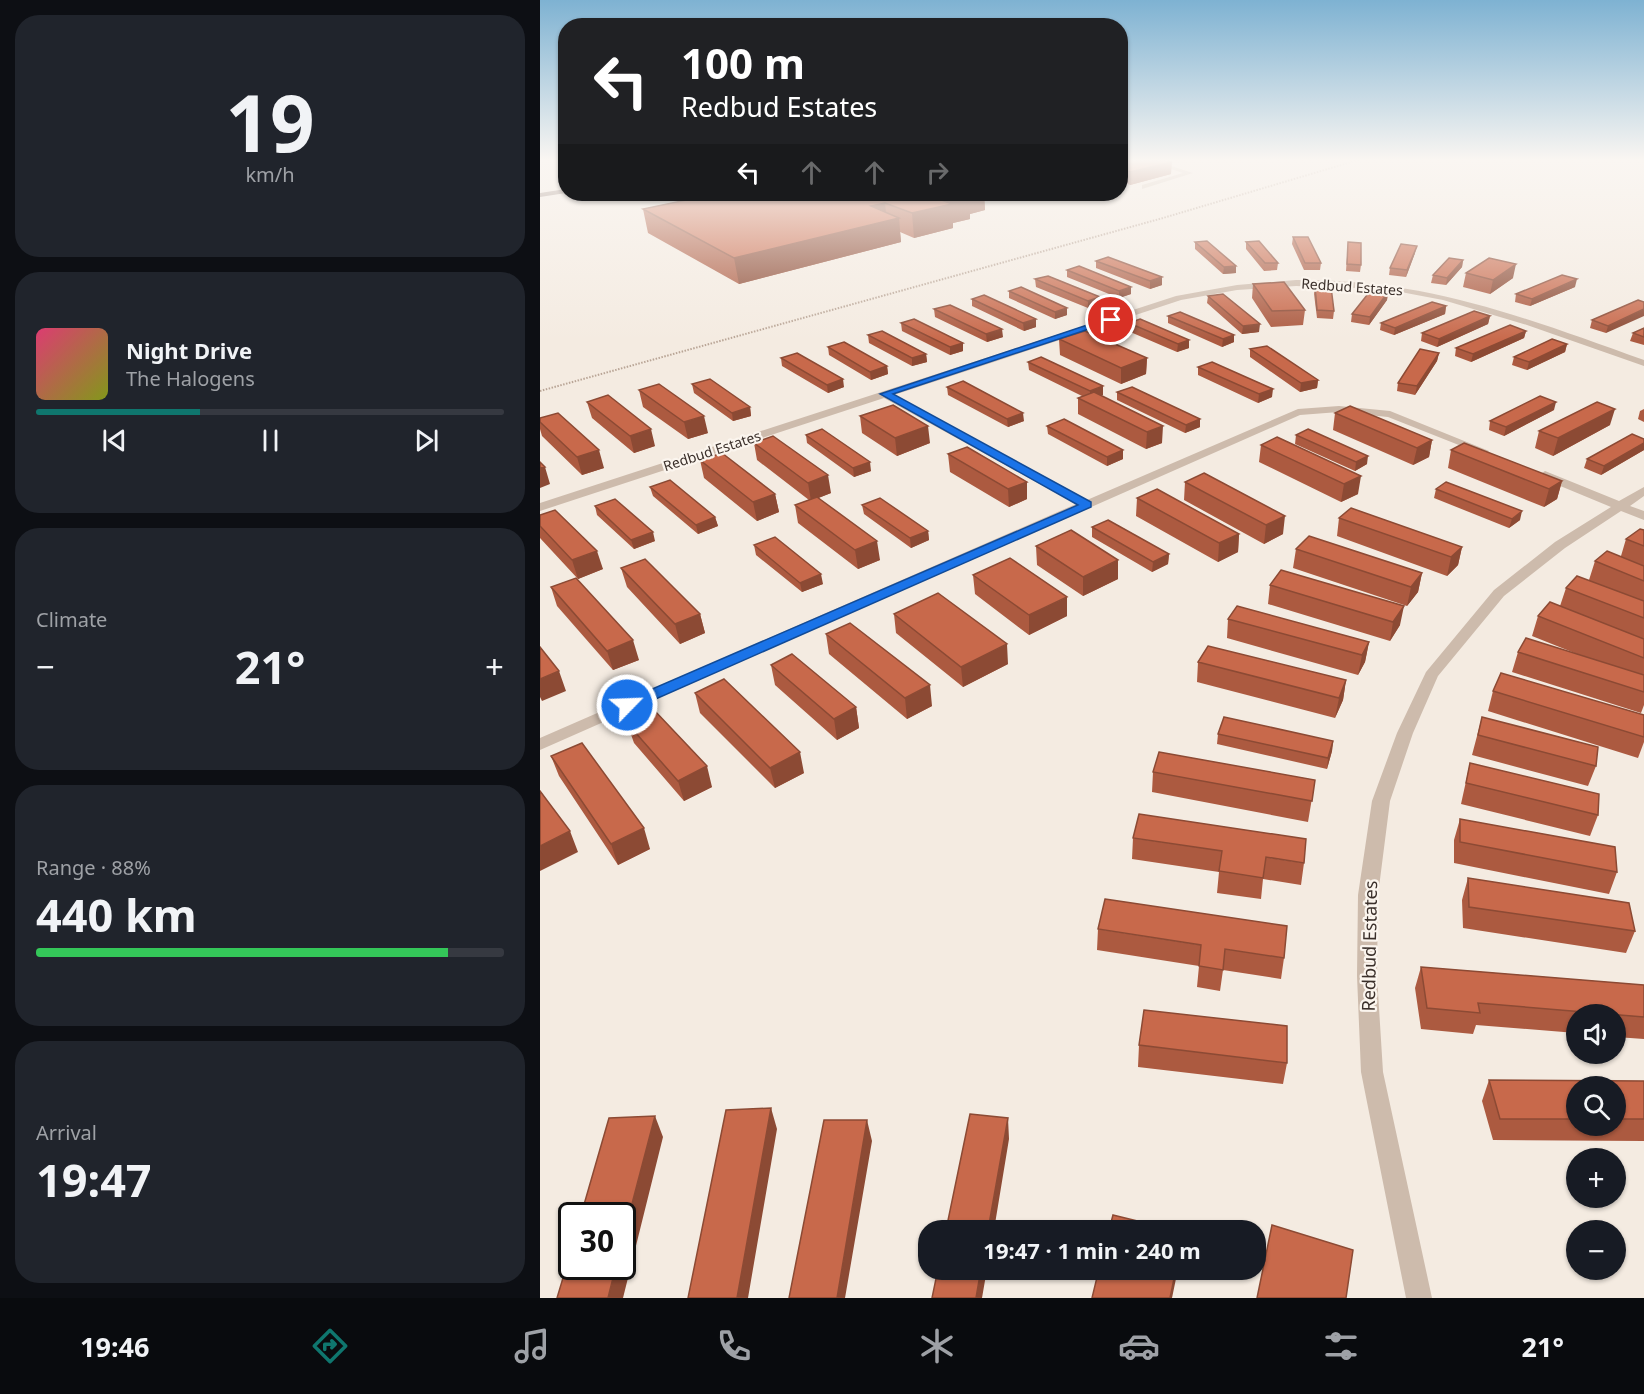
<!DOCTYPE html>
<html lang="en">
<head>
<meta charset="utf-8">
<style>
	body { margin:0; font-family:"Noto Sans",sans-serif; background:#20242c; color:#f1f3f6; height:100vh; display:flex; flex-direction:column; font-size:22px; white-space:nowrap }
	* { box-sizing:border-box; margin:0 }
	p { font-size:20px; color:#9ea1a6 }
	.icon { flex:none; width:33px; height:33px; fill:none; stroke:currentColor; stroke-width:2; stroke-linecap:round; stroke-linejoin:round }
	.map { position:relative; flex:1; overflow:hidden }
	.details { display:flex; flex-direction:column; gap:15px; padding:15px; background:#0d0f14; width:540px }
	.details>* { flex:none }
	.banner { position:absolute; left:18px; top:18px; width:570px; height:183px; border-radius:24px; box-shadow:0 2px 4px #0004; background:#202124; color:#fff; overflow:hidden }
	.fabs { position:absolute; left:1026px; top:1004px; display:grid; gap:12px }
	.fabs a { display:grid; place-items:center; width:60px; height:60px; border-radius:50%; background:#171b24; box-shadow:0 2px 4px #0004; font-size:30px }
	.speed { position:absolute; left:18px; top:1202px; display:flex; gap:12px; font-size:30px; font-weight:700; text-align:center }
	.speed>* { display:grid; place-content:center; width:78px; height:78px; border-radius:50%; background:#171b24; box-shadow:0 2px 4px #0004; line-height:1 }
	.speed .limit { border:3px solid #111; border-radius:9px; background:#fff; color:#111 }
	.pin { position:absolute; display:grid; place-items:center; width:51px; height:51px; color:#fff; margin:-26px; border:3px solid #fff; border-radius:50%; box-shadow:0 2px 6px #0007 }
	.me { position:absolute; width:66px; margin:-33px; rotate:66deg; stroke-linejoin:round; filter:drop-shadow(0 0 4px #0008) }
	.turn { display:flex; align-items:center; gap:21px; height:126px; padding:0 24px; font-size:27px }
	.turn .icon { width:78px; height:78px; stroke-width:2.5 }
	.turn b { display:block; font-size:42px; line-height:51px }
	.lanes { display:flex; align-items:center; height:57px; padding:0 24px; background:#0003; justify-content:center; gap:30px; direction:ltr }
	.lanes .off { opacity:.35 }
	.big { font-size:45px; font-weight:700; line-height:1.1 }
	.details .tile { flex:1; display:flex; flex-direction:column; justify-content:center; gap:9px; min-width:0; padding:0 21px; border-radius:24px; background:#20242c }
	.details .dial { align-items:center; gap:0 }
	.dial b { font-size:78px; line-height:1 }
	.song { display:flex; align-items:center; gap:18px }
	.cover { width:72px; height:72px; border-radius:9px; background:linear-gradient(135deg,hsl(340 70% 55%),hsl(70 70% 35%)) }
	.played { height:6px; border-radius:3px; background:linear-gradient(90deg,#0f766e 35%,#363941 35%) }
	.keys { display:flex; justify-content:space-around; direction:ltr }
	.heat { display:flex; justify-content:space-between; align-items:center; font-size:33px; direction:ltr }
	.charge { height:9px; border-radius:4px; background:linear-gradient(90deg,#34c759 88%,#363941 0) }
	.trip { position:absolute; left:378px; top:1220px; width:348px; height:60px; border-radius:24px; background:#171b24; box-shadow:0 2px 4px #0004; font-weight:700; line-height:60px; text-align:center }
	.tabs { display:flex; height:96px; justify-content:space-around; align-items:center; background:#090b0e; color:#9ea1a6 }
	.tabs .icon { width:42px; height:42px }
	.tabs .active { color:#0f766e }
	.tabs b { font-size:27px; color:#f1f3f6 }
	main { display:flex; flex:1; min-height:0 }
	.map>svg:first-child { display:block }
</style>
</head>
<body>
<main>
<section class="details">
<div class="tile dial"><b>19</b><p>km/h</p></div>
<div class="tile">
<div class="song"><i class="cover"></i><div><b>Night Drive</b><p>The Halogens</p></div></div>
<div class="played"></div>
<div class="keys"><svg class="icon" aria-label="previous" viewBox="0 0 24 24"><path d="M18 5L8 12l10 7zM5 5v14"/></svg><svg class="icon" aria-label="pause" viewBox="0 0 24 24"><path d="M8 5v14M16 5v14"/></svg><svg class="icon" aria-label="next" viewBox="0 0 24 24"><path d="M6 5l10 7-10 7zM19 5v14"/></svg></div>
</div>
<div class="tile"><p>Climate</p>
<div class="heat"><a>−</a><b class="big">21°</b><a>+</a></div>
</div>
<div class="tile"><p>Range · 88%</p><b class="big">440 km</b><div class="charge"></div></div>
<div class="tile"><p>Arrival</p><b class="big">19:47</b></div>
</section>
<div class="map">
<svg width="1104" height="1298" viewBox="0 0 1104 1298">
	<rect width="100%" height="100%" fill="#f4ebe1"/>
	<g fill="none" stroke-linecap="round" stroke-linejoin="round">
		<path stroke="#b9a596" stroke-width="2" stroke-dasharray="1.5 1.5" stroke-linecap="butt" d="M0 391 623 218 818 160"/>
		<path fill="#cdbbac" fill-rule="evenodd" d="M604 160H613L653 173 602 189V185L643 173Z"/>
		<path fill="#cdbbac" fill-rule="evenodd" d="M756 280C887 279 983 317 1104 360V366L987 325 903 300 845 289 756 286 697 290 641 300 354 395 547 500 758 409 799 406 850 411 949 451 947 453H939L848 417 799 412 760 415 0 750V738L536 504 344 398 0 511V503L636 296 697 285Z
			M1005 471 1079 501 1104 487V496L1090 506 1104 511V520L1081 511 1025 548 964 596 898 676 873 733 850 801 838 895 837 976 843 1072 892 1298H866L821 1072 817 976 818 895 832 801 857 733 886 672 954 590 1015 542 1071 507 1001 478 999 475Z"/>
		<path fill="#7d675c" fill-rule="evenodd" d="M26 189V193L0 197V193Z"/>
	</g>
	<path fill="#ac5a40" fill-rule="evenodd" d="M580 160 631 174 590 185 580 181Z
		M175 194H444L445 210 430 214V219L413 223V228L374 238 360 232 361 242 199 284 108 233 103 209Z
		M753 237 781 263 780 270H764L752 244Z
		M655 242 696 273 683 274 655 249Z
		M706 242 738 263 737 270 724 271 706 249Z
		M808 242 821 265 820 272 806 271Z
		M875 253 866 277 849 275 850 268Z
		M923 260 922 267 906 285 891 283 893 275Z
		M556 261 622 285 610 289 556 268Z
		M527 270 591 294 579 298 527 277Z
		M926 273 973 278 950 294 923 287Z
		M495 279 560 297V304L548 308 496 287Z
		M713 284 765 310 763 325 731 327 712 298Z
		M775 286 794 311 793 319 777 318 774 294Z
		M1035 287 990 306 975 302 976 294Z
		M469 291 527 315 515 319 469 298Z
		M848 292 847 300 829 325 811 322 812 314Z
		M668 296 719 332 702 334 667 303Z
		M432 299 496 327 484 331 432 306Z
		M1098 300 1066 333 1050 328 1052 320Z
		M906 306 905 314 854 335 840 330 841 323Z
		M394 309 463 337 447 342 395 317Z
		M628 316 694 335V342L682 347 628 323Z
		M950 316 948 324 897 347 881 341 882 333Z
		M361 323 423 343V351L410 355 362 331Z
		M589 323 649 348 637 352 588 331Z
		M1104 328V345L1090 341 1093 333Z
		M986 331 984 338 931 362 915 356 916 348Z
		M328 335 386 354 387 362 372 366 329 343Z
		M519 339 607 358 606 374 581 384 520 355Z
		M1027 344 1025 352 987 370 972 365 974 357Z
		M288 347 347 366 348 374 331 380 289 355Z
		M710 349 778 380 777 388 760 392 710 357Z
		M899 353 897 361 875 395 857 391 858 383Z
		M241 358 304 387 288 393 242 366Z
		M488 362 563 395H561L622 443 606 449 538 414V398L542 396 489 370Z
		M658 367 732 397 718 403 658 375Z
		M152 384 210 407 211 416 193 421 154 393Z
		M407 387 484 421 468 427 408 395Z
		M99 390 168 433 148 439 103 407Z
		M577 392 660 419V427L645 433 577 400Z
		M47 402 115 446 94 453 52 418Z
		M1104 409V422L1098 419 1100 411Z
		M1014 410 964 436 949 430 950 421Z
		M795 413 892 440 889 457 873 465 793 430Z
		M320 416 390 443 357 456 322 433Z
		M0 418 64 468 42 475 2 436 0 429Z
		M1070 425 1013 456 995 448 999 431Z
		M507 426 583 450V459L567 466 508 434Z
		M266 435 331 471 314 477 267 443Z
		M756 435 827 464 815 471 755 444Z
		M737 437 818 494 801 502 719 462 721 445Z
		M1104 439V450L1061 475 1044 468 1047 459Z
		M214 443 291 493 278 498 340 560 318 569 258 523 255 505 269 500 217 460Z
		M911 450 1022 481 1017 499 1004 507 908 468Z
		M408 454 487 482V499L469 507 410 472Z
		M160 460 235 494 239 512 217 521 164 478Z
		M645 482 743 534 724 544 644 500Z
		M110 487 175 517 178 526 158 534 113 496Z
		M896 489 980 520 969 528 894 498Z
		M597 498 699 534 698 552 678 562 596 516Z
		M322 505 388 531 389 540 371 548 324 514Z
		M55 506 115 541 94 549 57 515Z
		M0 515 63 569 38 579 0 538Z
		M799 518 922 547 918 565 907 576 797 536Z
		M552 527 629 554 628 564 612 572 552 537Z
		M1104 530V705L1101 713 972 672 978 652 1037 654 992 636 998 616 1020 606 1026 588 1049 580 1055 561 1081 556 1086 539Z
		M214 545 283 584 262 592 216 555Z
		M496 546 578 579 543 596 497 565Z
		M756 549 882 573 878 592 867 606 753 568Z
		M81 568 160 614 165 633 140 644 87 587Z
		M741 570 860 625 850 641 728 604 730 585Z
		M433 575 527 616 489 635 435 594Z
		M11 587 99 660 73 670 17 606Z
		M354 614 468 664 423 687 356 633Z
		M688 619 829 642 825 662 818 675 687 638Z
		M286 634 392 706 367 719 289 654Z
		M658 662 806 680 803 700 795 718 657 682Z
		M231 665 316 707 319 728 297 740 235 685Z
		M953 691 1104 715V742L1098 758 948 711Z
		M155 693 264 773 235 788 160 713Z
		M942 717 1056 766 1048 786 932 755Z
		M87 723 172 787 144 801 94 743Z
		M678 734 793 741 792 751 787 769 677 744Z
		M11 756 110 849 78 865 19 776Z
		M930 763 1058 815 1050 836 921 804Z
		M613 772 775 780 768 822 612 792Z
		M920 819 1077 872 1069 894 914 863V840Z
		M593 838 764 863 761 885 723 879 721 899 677 893 679 872 592 859Z
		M928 878 1095 931 1086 953 923 928 922 900Z
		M558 929 744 958 741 979 683 970 680 991 657 987 659 966 557 950Z
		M881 967 1104 985V1039L1076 1037V1014H1036V1033L936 1025 933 1034 881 1029 875 988Z
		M599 1045 747 1063 743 1084 598 1067Z
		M949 1080 1104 1081V1141L953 1140 942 1101ZM1036 1086H1076V1125H1036Z"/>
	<path fill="#8c4a34" d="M632 162 631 174 590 185V172Z
		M421 194H444L445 210 430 214V219L413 223V228L374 238 372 213Z
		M345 203 347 221 359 218 361 242 199 284 194 258 331 206Z
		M877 246 875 253 866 277 867 270Z
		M923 260 922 267 906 285 907 278Z
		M976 264 973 278 950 294 953 280Z
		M696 266V273L683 274 684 267Z
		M622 277V285L610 289V281Z
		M1037 279 1035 287 990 306 992 299Z
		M591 287V294L579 298V291Z
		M848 292 847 300 829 325 830 317Z
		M560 297V304L548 308V301Z
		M906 306 905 314 854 335 855 328Z
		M527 308V315L515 319V312Z
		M1104 309V316L1066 333 1068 326Z
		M950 316 948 324 897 347 899 339Z
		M496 319V327L484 331 483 323Z
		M720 324 719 332 702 334 703 326Z
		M462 329 463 337 447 342 446 334Z
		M986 331 984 338 931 362 933 354Z
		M694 335V342L682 347 683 339Z
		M649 340V348L637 352 638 344Z
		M423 343V351L410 355V347Z
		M1027 344 1025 352 987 370 989 362Z
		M899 353 897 361 875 395 877 386Z
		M386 354 387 362 372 366V358Z
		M607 358 606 374 581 384V368Z
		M347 366 348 374 331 380 330 372Z
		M303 379 304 387 288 393 287 385Z
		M778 380 777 388 760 392 761 383Z
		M563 386V395L550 400V391Z
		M733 389 732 397 718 403 719 394Z
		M1016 402 1014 410 964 436 966 427Z
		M210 407 211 416 193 421 192 413Z
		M1075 409 1070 425 1013 456 1018 438Z
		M483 413 484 421 468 427 467 419Z
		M164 416 168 433 148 439 144 422Z
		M660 419V427L645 433 646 425Z
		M388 426 390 443 357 456 355 438Z
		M623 426 622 443 606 449 607 432Z
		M111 429 115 446 94 453 90 436Z
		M892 440 889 457 873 465 877 448Z
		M1104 443V450L1061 475 1064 466Z
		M59 450 64 468 42 475 37 457Z
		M583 450V459L567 466V457Z
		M828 456 827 464 815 471 816 462Z
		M330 462 331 471 314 477 313 468Z
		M5 467 10 484 0 488V468Z
		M288 475 291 493 271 501 268 483Z
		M821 476 818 494 801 502 804 484Z
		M1022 481 1017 499 1004 507 1009 489Z
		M487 482V499L469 507 468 489Z
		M235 494 239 512 217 521 213 502Z
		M982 511 980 520 969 528 972 519Z
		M745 516 743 534 724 544 726 525Z
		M175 517 178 526 158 534 156 525Z
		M388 531 389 540 371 548 370 538Z
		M113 532 115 541 94 549 91 540Z
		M699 534 698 552 678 562 679 543Z
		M337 541 340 560 318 569 315 550Z
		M922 547 918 565 907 576 911 557Z
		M57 551 63 569 38 579 32 560Z
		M629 554 628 564 612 572 613 562Z
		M578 560V579L543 596V577Z
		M882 573 878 592 867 606 871 587Z
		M281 574 283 584 262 592 260 583Z
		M527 597V616L489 635V615Z
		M864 606 860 625 850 641 853 622Z
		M160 614 165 633 140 644 135 624Z
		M93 640 99 660 73 670 67 651Z
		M829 642 825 662 818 675 822 655Z
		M467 644 468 664 423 687 421 667Z
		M19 671 26 691 2 701 0 697V679Z
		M806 680 803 700 795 718 799 698Z
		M390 685 392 706 367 719 365 698Z
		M316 707 319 728 297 740 294 719Z
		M793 741 792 751 787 769 788 758Z
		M260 752 264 773 235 788 230 768Z
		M167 766 172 787 144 801 138 781Z
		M104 828 110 849 78 865 71 844Z
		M30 831 38 852 0 871V846Z
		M231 1108 237 1129 208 1298H197Z
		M115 1116 123 1137 83 1298H68L76 1266H82V1242Z
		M468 1118 469 1139 454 1230H448Z
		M327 1120 332 1141 305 1298H297Z
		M441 1269H447L442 1298H436Z
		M636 1269H638L632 1298H630Z"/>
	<path fill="#c8694b" stroke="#8c4a34" stroke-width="1.5" d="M580 160H624L632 162 590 172 580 169Z
		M175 194H424L429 195 404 201 412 204 372 213 345 203 331 206 359 218 194 258 103 209Z
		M753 237H768L781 263H765Z
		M667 241 696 266 684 267 655 242Z
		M719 241 738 263H725L706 242Z
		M808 242 821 243V265L807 264Z
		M861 244 877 246 867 270 850 268Z
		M568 257 622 277 610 281 556 261Z
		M909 258 923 260 907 278 893 275Z
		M949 258 976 264 953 280 926 273Z
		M539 266 591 287 579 291 527 270Z
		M1022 275 1037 279 992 299 976 294Z
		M508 276 560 297 548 301 495 279Z
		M744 282 765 310 732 311 713 284Z
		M775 286 791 287 794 311 777 310Z
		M481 287 527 308 515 312 469 291Z
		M831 290 848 292 830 317 812 314Z
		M683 294 720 324 703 326 668 296Z
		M444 295 496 319 483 323 432 299Z
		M1098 300 1104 302V309L1068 326 1052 320Z
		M892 302 906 306 855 328 841 323Z
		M410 305 462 329 446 334 394 309Z
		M934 311 950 316 899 339 882 333Z
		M640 312 694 335 683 339 628 316Z
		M374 319 423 343 410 347 361 323Z
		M600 319 649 340 638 344 589 323Z
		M970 325 986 331 933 354 916 348Z
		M1104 328V337L1093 333Z
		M342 331 386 354 372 358 328 335Z
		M545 331 607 358 581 368 519 339Z
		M1012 339 1027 344 989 362 974 357Z
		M304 342 347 366 330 372 288 347Z
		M727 346 778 380 761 383 710 349Z
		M880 349 899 353 877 386 858 383Z
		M257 353 303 379 287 385 241 358Z
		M501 357 563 386 550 391 488 362Z
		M672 362 733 389 719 394 658 367Z
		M170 379 210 407 192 413 152 384Z
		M423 381 483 413 467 419 407 387Z
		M119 384 164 416 144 422 99 390Z
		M592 387 660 419 646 425 577 392Z
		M554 392 623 426 607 432 538 398Z
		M68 395 111 429 90 436 47 402Z
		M1000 396 1016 402 966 427 950 421Z
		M1057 402 1075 409 1018 438 999 431Z
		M353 405 388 426 355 438 320 416Z
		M810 406 892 440 877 448 795 413Z
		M18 413 59 450 37 457 0 422V418Z
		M524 419 583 450 567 457 507 426Z
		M282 429 330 462 313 468 266 435Z
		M768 429 828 456 816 462 756 435Z
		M1092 434 1104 439V443L1064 466 1047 459Z
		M233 436 288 475 268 483 214 443Z
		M737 437 821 476 804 484 721 445Z
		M924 443 1022 481 1009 489 911 450Z
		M427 447 487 482 468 489 408 454Z
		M182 453 235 494 213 502 160 460Z
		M0 462 5 467 0 468Z
		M664 473 745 516 726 525 645 482Z
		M130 480 175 517 156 525 110 487Z
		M906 482 982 511 972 519 896 489Z
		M617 489 699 534 679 543 597 498Z
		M277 497 337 541 315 550 255 505Z
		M340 498 388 531 370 538 322 505Z
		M75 499 113 532 91 540 55 506Z
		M811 508 922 547 911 557 799 518Z
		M15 510 57 551 32 560 0 526V515Z
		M568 520 629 554 613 562 552 527Z
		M1100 529 1104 530V546L1086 539Z
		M531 530 578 560 543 577 496 546Z
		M769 536 882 573 871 587 756 549Z
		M235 537 281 574 260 583 214 545Z
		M1067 551 1104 566V581L1055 561Z
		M470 558 527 597 489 615 433 575Z
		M105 559 160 614 135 624 81 568Z
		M741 570 864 606 853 622 730 585Z
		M1037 576 1104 601V618L1026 588Z
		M36 578 93 640 67 651 11 587Z
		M398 593 467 644 421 667 354 614Z
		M1010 602 1104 639V658L998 616Z
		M697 606 829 642 822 655 688 619Z
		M310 623 390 685 365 698 286 634Z
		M986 638 1104 675V692L978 652Z
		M668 646 806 680 799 698 658 662Z
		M0 647 19 671 0 679Z
		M252 654 316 707 294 719 231 665Z
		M961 673 1104 715V737L953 691Z
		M184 679 260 752 230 768 155 693Z
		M114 710 167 766 138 781 87 723Z
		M684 717 793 741 788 758 678 734Z
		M942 717 1058 747 1056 766 938 735Z
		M42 743 104 828 71 844 11 756Z
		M619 752 775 780 772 801 613 772Z
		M930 763 1059 794 1058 815 926 783Z
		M0 791 30 831 0 846Z
		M599 814 766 839 764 863 726 857 723 878 679 871 682 851 593 838Z
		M920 819 1075 847 1077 872 920 842Z
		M928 878 1089 903 1095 931 929 907Z
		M565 899 747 926 744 958 685 949 683 970 659 966 661 945 558 929Z
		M881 967 1104 985V1017L938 1003 940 1013 887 1008Z
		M604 1010 747 1026V1063L599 1045Z
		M949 1080 1104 1081V1119H1076V1086H1036V1119H960Z
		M231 1108 197 1298H148L186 1110Z
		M430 1114 468 1118 448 1230H406Z
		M115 1116 82 1242V1215H41L69 1118Z
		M284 1120H327L297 1298H249Z
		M573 1215 634 1230H569Z
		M732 1225 813 1250 806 1298H717Z
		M32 1248V1266H76L68 1298H17Z
		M398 1269H441L436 1298H392Z
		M559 1269H636L630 1298H552Z"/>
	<linearGradient id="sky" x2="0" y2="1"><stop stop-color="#7eb2d2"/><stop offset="0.47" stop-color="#faf6f2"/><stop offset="1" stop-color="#faf6f2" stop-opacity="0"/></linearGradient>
	<rect width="1104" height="341" fill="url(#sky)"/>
	<path fill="#1a73e8" stroke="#114b97" stroke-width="1.5" d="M568 318 576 320 353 394 551 502V507L93 709H82L80 705 82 702 538 505 340 394Z"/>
	<g text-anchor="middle" stroke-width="4.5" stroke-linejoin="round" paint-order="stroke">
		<g font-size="14" fill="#3b302b" stroke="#fbf5ee">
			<text transform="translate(812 287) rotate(4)" y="5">Redbud Estates</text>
			<text transform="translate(172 451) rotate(-18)" y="5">Redbud Estates</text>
		</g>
		<g font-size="18" fill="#3b302b" stroke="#fbf5ee">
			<text transform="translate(830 946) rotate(-89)" y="6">Redbud Estates</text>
		</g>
	</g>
</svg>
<div class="fabs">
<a><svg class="icon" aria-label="sound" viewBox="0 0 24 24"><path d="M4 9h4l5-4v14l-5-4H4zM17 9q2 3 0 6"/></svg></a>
<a><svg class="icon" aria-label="search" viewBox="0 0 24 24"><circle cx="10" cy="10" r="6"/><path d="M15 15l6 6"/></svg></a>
<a>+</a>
<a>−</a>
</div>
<div class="speed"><div class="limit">30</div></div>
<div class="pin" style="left:571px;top:320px;background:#d93025"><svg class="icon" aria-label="arrive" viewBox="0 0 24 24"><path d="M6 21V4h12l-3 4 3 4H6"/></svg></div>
<svg class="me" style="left:87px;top:705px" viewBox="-20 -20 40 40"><circle r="17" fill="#1a73e8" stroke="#fff" stroke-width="3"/><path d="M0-11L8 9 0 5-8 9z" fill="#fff"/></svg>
<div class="trip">19:47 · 1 min · 240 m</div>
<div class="banner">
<div class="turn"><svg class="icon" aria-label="left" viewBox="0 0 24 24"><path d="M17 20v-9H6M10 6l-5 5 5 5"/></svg><div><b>100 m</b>Redbud Estates</div></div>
<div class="lanes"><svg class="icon" aria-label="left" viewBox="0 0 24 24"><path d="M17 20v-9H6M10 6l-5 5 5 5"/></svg><svg class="icon off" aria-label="ahead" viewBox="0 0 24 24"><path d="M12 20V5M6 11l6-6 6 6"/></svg><svg class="icon off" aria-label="ahead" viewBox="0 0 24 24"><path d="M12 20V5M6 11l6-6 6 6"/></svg><svg class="icon off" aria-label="right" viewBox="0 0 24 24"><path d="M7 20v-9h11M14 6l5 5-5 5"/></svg></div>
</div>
</div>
</main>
<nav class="tabs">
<b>19:46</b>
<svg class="icon active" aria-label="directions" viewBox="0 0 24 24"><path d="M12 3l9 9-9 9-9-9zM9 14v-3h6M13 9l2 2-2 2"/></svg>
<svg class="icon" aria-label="music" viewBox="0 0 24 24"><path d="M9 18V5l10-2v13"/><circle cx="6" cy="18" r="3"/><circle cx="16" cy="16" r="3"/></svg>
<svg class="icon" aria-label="phone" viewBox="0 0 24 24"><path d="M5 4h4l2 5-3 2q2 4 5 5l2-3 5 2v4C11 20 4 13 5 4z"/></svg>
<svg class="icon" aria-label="climate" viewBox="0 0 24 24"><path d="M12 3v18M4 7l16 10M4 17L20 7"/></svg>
<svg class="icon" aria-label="car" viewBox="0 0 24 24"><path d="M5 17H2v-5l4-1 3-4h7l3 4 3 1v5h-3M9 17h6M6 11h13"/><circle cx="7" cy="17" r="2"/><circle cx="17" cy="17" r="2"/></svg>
<svg class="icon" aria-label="filters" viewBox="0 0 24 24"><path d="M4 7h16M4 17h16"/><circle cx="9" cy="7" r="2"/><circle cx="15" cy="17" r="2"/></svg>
<b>21°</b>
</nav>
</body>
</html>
